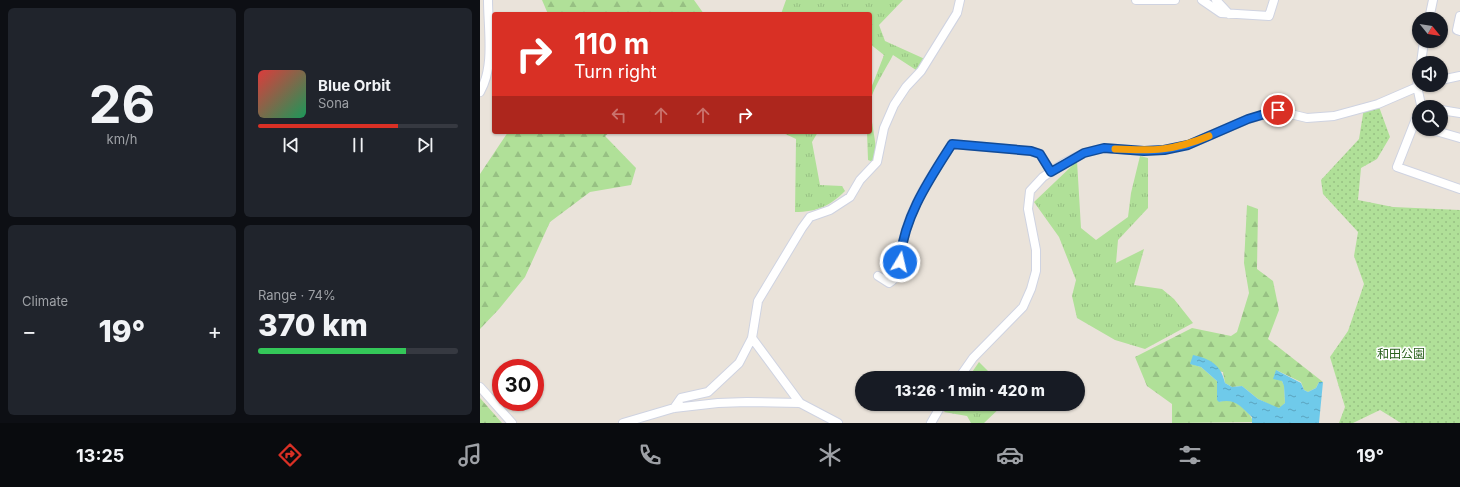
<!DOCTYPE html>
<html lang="en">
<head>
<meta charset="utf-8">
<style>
	body { margin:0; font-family:Inter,"Noto Sans JP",sans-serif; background:#20242c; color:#f1f3f6; height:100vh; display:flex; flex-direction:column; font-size:15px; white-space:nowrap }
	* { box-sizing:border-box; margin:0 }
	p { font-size:13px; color:#9ea1a6 }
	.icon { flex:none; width:22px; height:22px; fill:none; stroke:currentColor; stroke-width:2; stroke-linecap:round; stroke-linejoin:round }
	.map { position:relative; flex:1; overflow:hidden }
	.drawer { display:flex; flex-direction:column; gap:8px; padding:8px; background:#0d0f14; width:480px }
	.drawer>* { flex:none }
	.top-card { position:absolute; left:12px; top:12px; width:380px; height:122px; border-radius:4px; box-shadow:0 1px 3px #0004; background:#d93025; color:#fff; overflow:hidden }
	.needle { width:26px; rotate:120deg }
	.buttons { position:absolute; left:932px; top:12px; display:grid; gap:8px }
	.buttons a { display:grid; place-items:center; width:36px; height:36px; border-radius:50%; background:#171b24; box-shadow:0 1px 3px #0004; font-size:20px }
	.speed { position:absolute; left:12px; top:359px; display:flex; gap:8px; font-size:20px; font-weight:700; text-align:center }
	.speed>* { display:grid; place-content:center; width:52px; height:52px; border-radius:50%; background:#171b24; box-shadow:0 1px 3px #0004; line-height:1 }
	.speed .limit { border:6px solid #d22; background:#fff; color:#111 }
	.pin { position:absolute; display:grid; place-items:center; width:34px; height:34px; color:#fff; margin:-17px; border:2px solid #fff; border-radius:50%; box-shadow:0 1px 4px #0007 }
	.me { position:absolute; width:44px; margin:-22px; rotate:9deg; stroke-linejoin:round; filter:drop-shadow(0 0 3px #0008) }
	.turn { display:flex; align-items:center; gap:14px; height:84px; padding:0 16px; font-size:18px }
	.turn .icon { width:52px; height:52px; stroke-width:2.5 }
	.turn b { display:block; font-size:28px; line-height:34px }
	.lanes { display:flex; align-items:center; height:38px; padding:0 16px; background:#0003; justify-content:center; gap:20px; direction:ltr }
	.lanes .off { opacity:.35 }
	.big { font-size:30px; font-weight:800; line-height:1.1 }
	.drawer .card { flex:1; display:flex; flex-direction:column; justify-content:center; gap:6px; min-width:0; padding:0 14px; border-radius:6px; background:#20242c }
	.drawer .dial { align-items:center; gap:0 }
	.dial b { font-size:52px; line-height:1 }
	.song { display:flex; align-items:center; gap:12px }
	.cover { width:48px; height:48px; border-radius:6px; background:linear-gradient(135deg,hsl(0 70% 55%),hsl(150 70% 35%)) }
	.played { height:4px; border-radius:2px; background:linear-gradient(90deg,#d93025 70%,#363941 70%) }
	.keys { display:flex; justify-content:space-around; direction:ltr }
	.heat { display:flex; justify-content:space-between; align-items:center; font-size:22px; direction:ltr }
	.charge { height:6px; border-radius:3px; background:linear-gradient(90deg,#34c759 74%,#363941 0) }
	.drawer .tiles { flex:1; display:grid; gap:8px; grid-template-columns:repeat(2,1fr) }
	.trip { position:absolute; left:375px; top:371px; width:230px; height:40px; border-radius:20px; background:#171b24; box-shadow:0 1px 3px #0004; font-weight:800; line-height:40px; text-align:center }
	.dock { display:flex; height:64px; justify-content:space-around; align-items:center; background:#090b0e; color:#9ea1a6 }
	.dock .icon { width:28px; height:28px }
	.dock .active { color:#d93025 }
	.dock b { font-size:18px; color:#f1f3f6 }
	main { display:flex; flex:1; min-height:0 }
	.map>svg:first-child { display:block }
</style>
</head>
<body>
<main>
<section class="drawer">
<div class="tiles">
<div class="card dial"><b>26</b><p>km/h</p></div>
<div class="card">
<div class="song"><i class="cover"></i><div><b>Blue Orbit</b><p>Sona</p></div></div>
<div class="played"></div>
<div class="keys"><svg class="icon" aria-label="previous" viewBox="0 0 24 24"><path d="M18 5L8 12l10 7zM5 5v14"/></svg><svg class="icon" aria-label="pause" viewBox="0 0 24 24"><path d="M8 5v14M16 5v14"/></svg><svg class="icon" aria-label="next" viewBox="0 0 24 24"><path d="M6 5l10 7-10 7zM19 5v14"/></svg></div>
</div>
<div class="card"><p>Climate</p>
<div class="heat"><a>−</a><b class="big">19°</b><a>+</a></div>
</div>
<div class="card"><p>Range · 74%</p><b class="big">370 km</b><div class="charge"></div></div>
</div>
</section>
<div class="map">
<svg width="980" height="423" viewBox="0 0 980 423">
	<defs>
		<pattern id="grass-tufts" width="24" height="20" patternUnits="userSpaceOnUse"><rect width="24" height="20" fill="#b0e098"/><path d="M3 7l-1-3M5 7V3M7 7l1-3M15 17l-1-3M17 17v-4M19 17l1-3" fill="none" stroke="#97c083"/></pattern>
		<pattern id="forest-firs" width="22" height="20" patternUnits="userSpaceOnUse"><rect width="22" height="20" fill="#b0e098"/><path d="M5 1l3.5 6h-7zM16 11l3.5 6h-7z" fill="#97c083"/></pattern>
		<pattern id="park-dots" width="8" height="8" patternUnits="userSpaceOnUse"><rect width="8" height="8" fill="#b0e098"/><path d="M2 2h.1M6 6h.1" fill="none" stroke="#97c083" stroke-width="1.8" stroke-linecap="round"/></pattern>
		<pattern id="water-ripples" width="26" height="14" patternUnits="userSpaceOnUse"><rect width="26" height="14" fill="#6fcaea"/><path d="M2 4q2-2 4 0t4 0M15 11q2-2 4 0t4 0" fill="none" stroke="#5ba4be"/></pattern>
	</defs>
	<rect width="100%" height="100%" fill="#eae3da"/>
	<path fill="url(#grass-tufts)" d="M306 0H423L399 25 405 41 447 60 436 70 413 55C408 65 392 90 391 100 389 121 398 142 396 163L388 160 387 132H390V91L404 55 390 44V14H301Z
		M301 132H338L332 142 340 185 362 186 365 191C350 206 337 212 315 212L316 139Z
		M660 156 668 158V208L638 240 636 263 664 249 654 285 682 289 694 299 713 323 665 349 635 340 597 318 592 296 596 280 579 237 554 202 597 161 601 228 616 240 648 217 651 193Z
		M499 362 515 378H488Z
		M470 404H524L504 423H491L487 416 464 412Z"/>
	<path fill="url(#forest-firs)" d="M62 0H214L224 14H68Z
		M28 132H130L125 136 156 168 151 185 110 192 70 222 45 277 19 309 0 329V174Z
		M767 205 778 209 777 269 793 281 799 310 788 339 843 382H839L836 388 828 392 824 390 821 382 796 370 804 385 805 403 799 409 778 399 762 386 752 387 745 383 743 372 711 364 721 367 737 381 739 402C742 401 746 400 749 400 757 401 772 414 773 422L692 423V404L667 386 655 357 712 328 751 336 757 332 769 293 764 263Z
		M0 398 22 423H0Z"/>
	<path fill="url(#park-dots)" d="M898 104 910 137 897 159 881 168 878 200 913 207 980 210V423H921L900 410 873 423H859L865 407 850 357 868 331 884 284 874 256 878 232 843 194 841 180 879 139 884 108Z"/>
	<path fill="url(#water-ripples)" d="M713 355C731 359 741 365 745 383L752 387 762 386 778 399 799 408 805 403 804 386 802 381 793 379 796 370 821 383 824 390 828 392 836 388 839 382H843L839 423H772V417C761 407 755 398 739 402L737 400V381L721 367 710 364Z"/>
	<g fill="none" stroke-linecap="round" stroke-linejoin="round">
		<g stroke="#cfd3e1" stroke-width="10">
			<path id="minor" d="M656 0H695
				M722 0 741 13 789 16 794 0
				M736 0 749 14
				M980 16 977 30 980 31
				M949 19 953 0
				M941 63 944 41
				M939 76 937 86 941 105 948 107
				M961 80 980 76
				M0 92C15 66 8 30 8 0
				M961 110 980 113
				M939 111 917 167 980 189
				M949 129 980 138
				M398 276 409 283C422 275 418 265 421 251 422 245 424 239 425 233 434 200 454 172 472 144L551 151 560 154 571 172
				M272 338 320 403
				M479 378 493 358 543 307 551 289 556 271V250L548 209 550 191 563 177 584 163 604 153 624 148 664 151 684 150 708 145 768 119 798 111 827 118 854 116 898 104 942 85
				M0 387 32 423
				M194 408 201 398 228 392 259 363 272 338 278 301 322 228 330 217 350 210 370 197 380 180 397 162 404 128 414 105 426 87 441 71 477 13 480 0
				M143 423 194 408 238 403 267 402 320 403 358 423
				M451 423 462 404"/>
		</g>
		<use href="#minor" stroke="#fff" stroke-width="8"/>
	</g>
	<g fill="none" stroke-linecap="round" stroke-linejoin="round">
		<g stroke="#114b97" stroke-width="10">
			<path id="route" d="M420 262C423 218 449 180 472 144L551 151 560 154 571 172 604 153 624 148 664 151 684 150 708 145 768 119 798 110"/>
		</g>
		<use href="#route" stroke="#1a73e8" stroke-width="7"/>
		<path stroke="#f59e0b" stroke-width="7" d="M635 149C673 151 693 151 729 136"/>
	</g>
	<g text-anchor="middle" stroke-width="3" stroke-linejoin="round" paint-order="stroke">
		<g font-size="12" fill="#2a621c" stroke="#fff">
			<text x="921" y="358">和田公園</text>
		</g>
	</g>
</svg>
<div class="buttons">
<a><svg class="needle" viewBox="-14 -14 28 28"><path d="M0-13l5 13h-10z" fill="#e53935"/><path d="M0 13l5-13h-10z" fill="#9ea1a6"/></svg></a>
<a><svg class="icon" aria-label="sound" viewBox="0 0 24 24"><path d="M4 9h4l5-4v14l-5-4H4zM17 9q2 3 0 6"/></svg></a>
<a><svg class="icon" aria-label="search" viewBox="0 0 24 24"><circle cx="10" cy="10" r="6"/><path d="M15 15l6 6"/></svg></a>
</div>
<div class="speed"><div class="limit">30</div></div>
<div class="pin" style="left:798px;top:110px;background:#d93025"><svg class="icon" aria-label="arrive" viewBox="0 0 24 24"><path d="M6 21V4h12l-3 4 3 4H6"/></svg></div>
<svg class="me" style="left:420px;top:262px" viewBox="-20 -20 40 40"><circle r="17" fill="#1a73e8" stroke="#fff" stroke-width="3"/><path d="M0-11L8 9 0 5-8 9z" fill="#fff"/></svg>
<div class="trip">13:26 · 1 min · 420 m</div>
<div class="top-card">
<div class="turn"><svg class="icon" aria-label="right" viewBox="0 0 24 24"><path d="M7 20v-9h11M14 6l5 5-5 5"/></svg><div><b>110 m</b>Turn right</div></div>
<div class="lanes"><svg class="icon off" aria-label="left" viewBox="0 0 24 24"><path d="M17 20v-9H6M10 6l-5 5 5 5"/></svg><svg class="icon off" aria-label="ahead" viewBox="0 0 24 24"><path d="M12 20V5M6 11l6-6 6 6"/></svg><svg class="icon off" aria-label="ahead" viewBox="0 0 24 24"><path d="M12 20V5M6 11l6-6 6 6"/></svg><svg class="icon" aria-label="right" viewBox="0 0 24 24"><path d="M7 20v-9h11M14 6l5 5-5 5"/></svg></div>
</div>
</div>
</main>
<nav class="dock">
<b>13:25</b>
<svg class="icon active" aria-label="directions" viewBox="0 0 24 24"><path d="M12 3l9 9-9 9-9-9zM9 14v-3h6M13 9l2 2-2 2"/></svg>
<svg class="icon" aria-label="music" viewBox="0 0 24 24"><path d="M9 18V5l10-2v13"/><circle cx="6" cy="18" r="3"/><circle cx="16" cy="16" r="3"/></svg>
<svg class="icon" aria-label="phone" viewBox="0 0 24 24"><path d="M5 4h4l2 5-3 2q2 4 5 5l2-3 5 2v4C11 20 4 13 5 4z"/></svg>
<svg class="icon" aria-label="climate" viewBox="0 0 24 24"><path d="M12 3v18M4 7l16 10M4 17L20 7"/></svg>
<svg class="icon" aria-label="car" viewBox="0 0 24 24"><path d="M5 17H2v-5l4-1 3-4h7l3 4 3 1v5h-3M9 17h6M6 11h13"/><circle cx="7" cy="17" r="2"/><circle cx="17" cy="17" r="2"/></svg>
<svg class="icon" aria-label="filters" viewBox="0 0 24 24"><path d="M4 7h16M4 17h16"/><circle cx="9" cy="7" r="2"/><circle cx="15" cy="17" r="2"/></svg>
<b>19°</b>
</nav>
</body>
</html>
